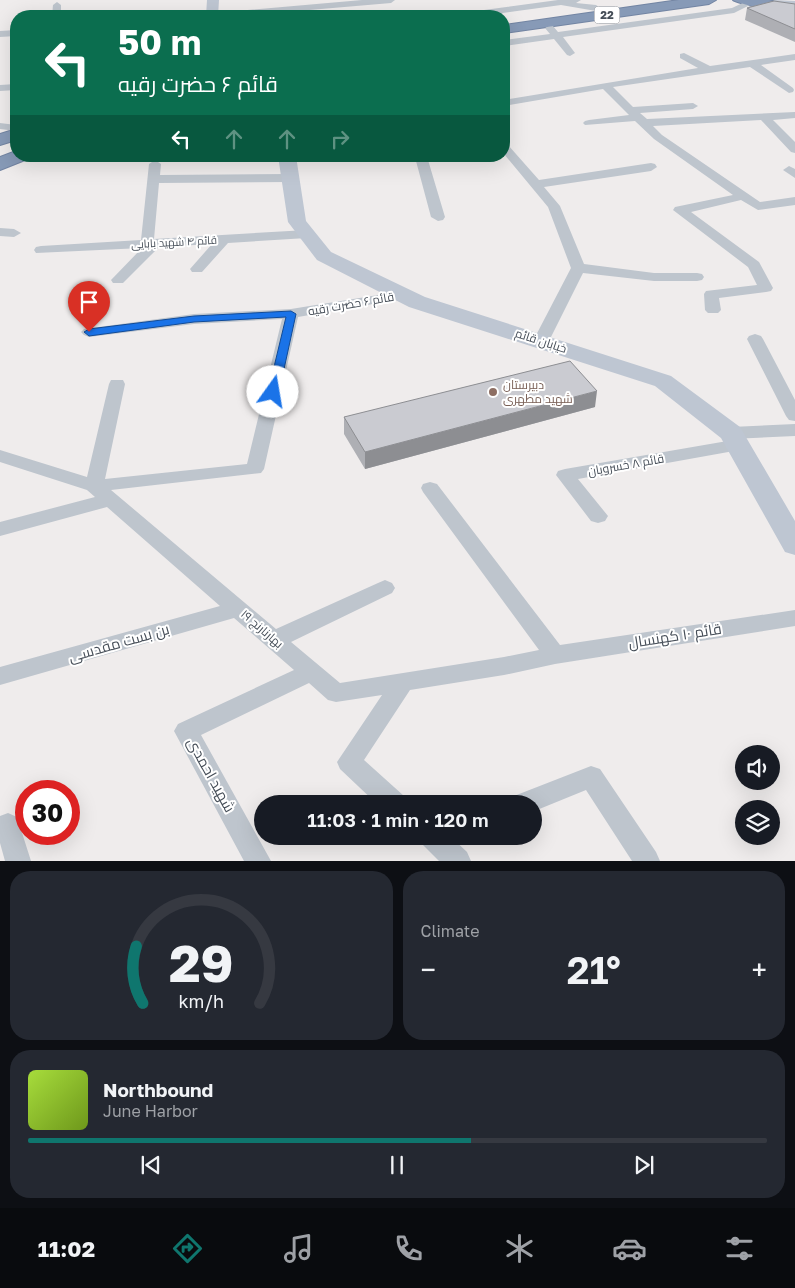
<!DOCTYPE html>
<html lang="en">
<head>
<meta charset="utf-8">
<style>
	body { margin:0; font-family:"Golos Text",Cairo,sans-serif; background:#242831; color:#f1f3f6; height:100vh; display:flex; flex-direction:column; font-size:19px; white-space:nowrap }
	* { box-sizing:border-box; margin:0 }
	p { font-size:16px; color:#9ea1a6 }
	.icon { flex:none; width:28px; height:28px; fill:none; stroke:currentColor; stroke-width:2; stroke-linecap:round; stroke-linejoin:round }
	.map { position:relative; height:861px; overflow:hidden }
	.drawer { display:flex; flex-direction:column; gap:10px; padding:10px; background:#0d0f14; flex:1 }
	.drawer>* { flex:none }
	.guide { position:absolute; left:10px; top:10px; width:500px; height:152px; border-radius:20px; box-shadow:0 5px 20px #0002; background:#0b6e4f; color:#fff; overflow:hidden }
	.tools { position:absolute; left:735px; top:745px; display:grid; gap:10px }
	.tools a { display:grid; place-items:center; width:45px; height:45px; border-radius:50%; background:#171b24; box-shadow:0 5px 20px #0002; font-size:25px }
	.speed { position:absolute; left:15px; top:780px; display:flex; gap:10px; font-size:25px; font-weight:700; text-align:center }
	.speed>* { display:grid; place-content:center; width:65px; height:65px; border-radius:50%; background:#171b24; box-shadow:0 5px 20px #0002; line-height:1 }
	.speed .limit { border:8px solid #d22; background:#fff; color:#111 }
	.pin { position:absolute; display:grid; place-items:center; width:42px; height:42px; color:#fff; margin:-51px -21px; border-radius:50% 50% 50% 0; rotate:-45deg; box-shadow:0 0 5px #0007 }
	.pin .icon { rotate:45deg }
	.me { position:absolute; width:55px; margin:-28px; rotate:13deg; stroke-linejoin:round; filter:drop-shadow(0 0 4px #0008) }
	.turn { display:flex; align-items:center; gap:18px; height:105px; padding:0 25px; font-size:22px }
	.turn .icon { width:65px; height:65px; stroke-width:2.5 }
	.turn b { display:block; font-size:35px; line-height:42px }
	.lanes { display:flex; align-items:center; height:48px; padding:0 25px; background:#0003; justify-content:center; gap:25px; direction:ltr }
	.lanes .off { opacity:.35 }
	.big { font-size:38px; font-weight:600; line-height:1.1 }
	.drawer .widget { flex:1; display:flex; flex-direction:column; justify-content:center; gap:8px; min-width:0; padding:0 18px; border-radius:20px; background:#242831 }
	.drawer .dial { align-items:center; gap:0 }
	.dial svg { height:130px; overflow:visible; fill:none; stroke:#363941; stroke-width:7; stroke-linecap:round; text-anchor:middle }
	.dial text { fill:#f1f3f6; stroke:none }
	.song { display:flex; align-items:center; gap:15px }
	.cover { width:60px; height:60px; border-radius:8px; background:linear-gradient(135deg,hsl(80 70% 55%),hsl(80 70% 35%)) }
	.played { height:5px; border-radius:2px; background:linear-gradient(90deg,#0f766e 60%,#363941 60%) }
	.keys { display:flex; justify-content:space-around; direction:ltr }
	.heat { display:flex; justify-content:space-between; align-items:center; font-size:28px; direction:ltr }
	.drawer .tiles { flex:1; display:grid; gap:10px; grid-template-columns:1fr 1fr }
	.widget:last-child { grid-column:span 2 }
	.trip { position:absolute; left:254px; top:795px; width:288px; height:50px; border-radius:25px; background:#171b24; box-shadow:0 5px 20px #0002; font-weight:600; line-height:50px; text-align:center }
	.tab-bar { display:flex; height:80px; justify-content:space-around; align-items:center; background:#090b0e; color:#9ea1a6 }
	.tab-bar .icon { width:35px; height:35px }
	.tab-bar .active { color:#0f766e }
	.tab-bar b { font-size:22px; color:#f1f3f6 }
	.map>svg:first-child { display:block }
</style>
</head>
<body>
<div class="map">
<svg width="795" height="861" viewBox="0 0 795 861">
	<rect width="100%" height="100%" fill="#efecec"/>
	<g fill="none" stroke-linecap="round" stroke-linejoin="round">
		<g stroke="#7385a3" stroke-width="2">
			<path id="highway" d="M679 0H716L709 4 504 33V25Z
				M733 0H769L795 7V15C785 13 737 4 733 0Z
				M16 129V140L0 145V134Z
				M16 151V156H27L25 160 0 170V157Z"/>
		</g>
		<path fill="#bec5cd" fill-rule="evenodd" d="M362 0H395L391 3 241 16H209L214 13Z
			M558 0H581L576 3 596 5 600 8 596 11 561 5 480 16H457L462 13Z
			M749 0H755L756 2 734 13 563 37 575 53 570 56 567 55 554 39 504 46V40L550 34 545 28 550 25 553 26 558 32 732 8Z
			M57 2 61 5V16H52L53 5Z
			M16 30V36L0 37V31Z
			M684 53 710 66 795 54V60L761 65 793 88 794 90 793 92 789 93 750 67 613 87 633 107 693 103 698 106 693 109 640 113 647 119 795 112V118L773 120 795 142V153L791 152 761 120 653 126 662 135 760 202 795 197V205L758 210 741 200 691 212 759 262 773 288 771 291 766 292 719 298 721 310 718 313H708L705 310 704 294 706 291 757 285 748 267 673 210 675 207 733 195 654 139 635 121 585 125 583 123 585 121 589 120 629 115 603 89 504 106V100L698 68 680 58V54Z
			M16 84V90L0 91V85Z
			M0 123 16 125V131L0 129Z
			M504 143 508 145 539 180 651 163 655 164 657 167 651 171 544 187 560 206 584 264 654 273H697L702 274 704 277 702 280 697 281H654L583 273 549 341 547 344H535L533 341 571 268 548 207 504 154Z
			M412 156H425L428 160 445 217 443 220 438 221 431 217 416 161Z
			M155 160 161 164 160 175 291 174 297 178 291 182 159 183 154 239 307 230 314 234 307 238 228 243 202 272H192L190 269 212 244 159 247 123 283H113L111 280 142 248 36 253 34 250 36 247 41 246 141 240 149 164Z
			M789 166 795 169V178L783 170Z
			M0 228 14 229 21 233 14 237 0 236Z
			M403 291 408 292 410 295 408 298 298 317 264 469 261 473 111 490 276 629 378 583 385 580 392 583 395 588 392 593 291 642 340 683 504 657 539 650 423 492 421 488 423 484 430 482 437 484 560 645 795 610V626L555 664 504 675 410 690 364 760 404 796 407 804H377L340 769 337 762 382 695 336 702 328 700 309 683 201 735 271 861H244L174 731 178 724 294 670 234 618 0 685V667L220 606 107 507 0 536V522L95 497 87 490 0 462V450L87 477 109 384 111 380H123L125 384 105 479 247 464 282 319 194 324 89 337 84 335 81 332 84 329 194 314 291 309Z
			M755 334 761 336 763 339 795 400V421L789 420 786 416 747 339 749 336Z
			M795 424V436L731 439 725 437 722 433 725 429 731 427Z
			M739 439 745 441 748 445 745 449 578 479 608 516 605 521 598 523 591 521 556 475 558 471 565 469Z
			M591 766 600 769 656 852 660 861H632L586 790 532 812V804H511L514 796Z
			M8 813 17 817 31 861H5L0 843V816Z
			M418 836H450L467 852 471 861H439L422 844Z"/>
		<path fill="#bec6d2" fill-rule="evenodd" d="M207 0H219L218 16H206Z
			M774 0 795 1V9L776 3Z
			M278 156H296L306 221 331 252 425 297 671 376 740 427 795 521V555L785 552 721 438 655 386 409 307 317 260 288 222Z"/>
		<use href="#highway" fill="#879ab7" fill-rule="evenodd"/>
	</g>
	<path fill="#aeafb4" d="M795 4V42L745 20 747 8Z
		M595 407 365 469 344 434V417Z"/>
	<path fill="#8d8e92" d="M597 391 595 407 365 469V452Z"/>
	<path fill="#cacbd1" stroke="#8d8e92" d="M774 1 795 4V29L747 8Z
		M570 361 597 391 365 452 344 417Z"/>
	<path fill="#1a73e8" stroke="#114b97" d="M291 311 296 314 279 392 273 395 268 392 286 317 194 322 89 336 84 332 89 329 194 316Z"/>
	<circle fill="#8d6e63" stroke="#fff" stroke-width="2" cx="493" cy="392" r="5"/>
	<g text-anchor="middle" stroke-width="4" stroke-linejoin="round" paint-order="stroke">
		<rect fill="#fff" stroke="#7e838a" stroke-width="1" x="594.5" y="6.5" width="25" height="17" rx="4"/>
		<g font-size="11" font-weight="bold" fill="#464e58">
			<text x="607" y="19">22</text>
		</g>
		<g font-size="11" fill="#464e58" stroke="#fff">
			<text transform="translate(174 242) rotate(-3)" y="4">قائم ۴ شهید بابایی</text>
		</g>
		<g font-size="12" fill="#464e58" stroke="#fff">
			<text transform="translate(351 304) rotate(-10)" y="4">قائم ۶ حضرت رقیه</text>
			<text transform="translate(541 341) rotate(18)" y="4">خیابان قائم</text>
			<text transform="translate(626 465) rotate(-10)" y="4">قائم ۸ خسرویان</text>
			<text transform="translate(262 629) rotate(41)" y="4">بهارنارنج ۱۹</text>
		</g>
		<g font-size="12" fill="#785e54" stroke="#fff" text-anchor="start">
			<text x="503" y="389">دبیرستان<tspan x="503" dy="14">شهید مطهری</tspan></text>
		</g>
		<g font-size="15" fill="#464e58" stroke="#fff">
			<text transform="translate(675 636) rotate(-9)" y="5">قائم ۱۰ کهنسال</text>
			<text transform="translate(119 643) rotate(-16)" y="5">بن بست مقدسی</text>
			<text transform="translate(211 775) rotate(61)" y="5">شهید احمدی</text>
		</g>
	</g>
</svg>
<div class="tools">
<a><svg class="icon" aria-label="sound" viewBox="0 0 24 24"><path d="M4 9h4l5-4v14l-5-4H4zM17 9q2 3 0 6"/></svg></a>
<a><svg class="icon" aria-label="layers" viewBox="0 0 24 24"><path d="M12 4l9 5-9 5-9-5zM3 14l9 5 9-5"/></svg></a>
</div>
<div class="speed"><div class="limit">30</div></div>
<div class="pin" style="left:89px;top:332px;background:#d93025"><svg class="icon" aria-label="arrive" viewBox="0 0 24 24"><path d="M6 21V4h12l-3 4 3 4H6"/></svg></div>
<svg class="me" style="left:273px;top:392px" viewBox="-20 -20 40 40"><circle r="19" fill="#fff"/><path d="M0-13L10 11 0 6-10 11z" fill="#1a73e8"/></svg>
<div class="trip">11:03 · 1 min · 120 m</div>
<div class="guide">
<div class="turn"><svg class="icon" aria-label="left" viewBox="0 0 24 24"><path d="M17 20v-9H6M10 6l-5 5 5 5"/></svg><div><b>50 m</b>قائم ۶ حضرت رقیه</div></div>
<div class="lanes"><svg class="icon" aria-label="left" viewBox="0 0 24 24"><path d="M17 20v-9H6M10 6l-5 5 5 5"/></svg><svg class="icon off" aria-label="ahead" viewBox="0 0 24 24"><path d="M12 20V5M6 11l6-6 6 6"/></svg><svg class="icon off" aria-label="ahead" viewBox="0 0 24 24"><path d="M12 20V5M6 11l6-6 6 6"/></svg><svg class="icon off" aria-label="right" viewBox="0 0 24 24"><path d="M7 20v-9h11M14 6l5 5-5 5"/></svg></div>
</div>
</div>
<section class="drawer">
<div class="tiles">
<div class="widget dial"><svg viewBox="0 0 100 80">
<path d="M14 69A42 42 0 1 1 86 69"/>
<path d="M14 69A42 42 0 0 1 10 34" stroke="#0f766e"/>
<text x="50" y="56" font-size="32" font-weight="700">29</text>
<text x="50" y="72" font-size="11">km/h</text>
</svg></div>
<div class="widget"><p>Climate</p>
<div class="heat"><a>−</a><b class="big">21°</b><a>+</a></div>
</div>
<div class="widget">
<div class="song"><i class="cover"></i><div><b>Northbound</b><p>June Harbor</p></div></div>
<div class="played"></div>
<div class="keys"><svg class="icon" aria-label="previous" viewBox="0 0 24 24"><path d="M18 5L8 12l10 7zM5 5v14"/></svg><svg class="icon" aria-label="pause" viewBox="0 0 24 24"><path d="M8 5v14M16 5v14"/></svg><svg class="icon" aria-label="next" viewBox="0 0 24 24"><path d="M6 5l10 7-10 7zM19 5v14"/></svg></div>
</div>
</div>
</section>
<nav class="tab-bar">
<b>11:02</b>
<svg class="icon active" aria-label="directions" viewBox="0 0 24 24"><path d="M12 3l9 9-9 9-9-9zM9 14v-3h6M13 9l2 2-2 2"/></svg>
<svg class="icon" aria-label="music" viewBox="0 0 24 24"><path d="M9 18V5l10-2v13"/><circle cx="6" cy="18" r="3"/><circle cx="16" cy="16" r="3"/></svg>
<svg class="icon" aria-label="phone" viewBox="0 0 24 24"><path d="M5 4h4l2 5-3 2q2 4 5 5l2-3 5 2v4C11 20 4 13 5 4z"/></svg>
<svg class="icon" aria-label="climate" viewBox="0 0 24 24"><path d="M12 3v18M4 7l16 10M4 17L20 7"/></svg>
<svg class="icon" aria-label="car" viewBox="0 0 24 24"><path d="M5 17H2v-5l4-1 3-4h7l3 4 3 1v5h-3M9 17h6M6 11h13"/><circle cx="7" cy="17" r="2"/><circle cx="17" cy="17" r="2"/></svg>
<svg class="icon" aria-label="filters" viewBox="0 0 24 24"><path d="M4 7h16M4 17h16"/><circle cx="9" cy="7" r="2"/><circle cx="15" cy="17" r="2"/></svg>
</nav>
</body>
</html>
